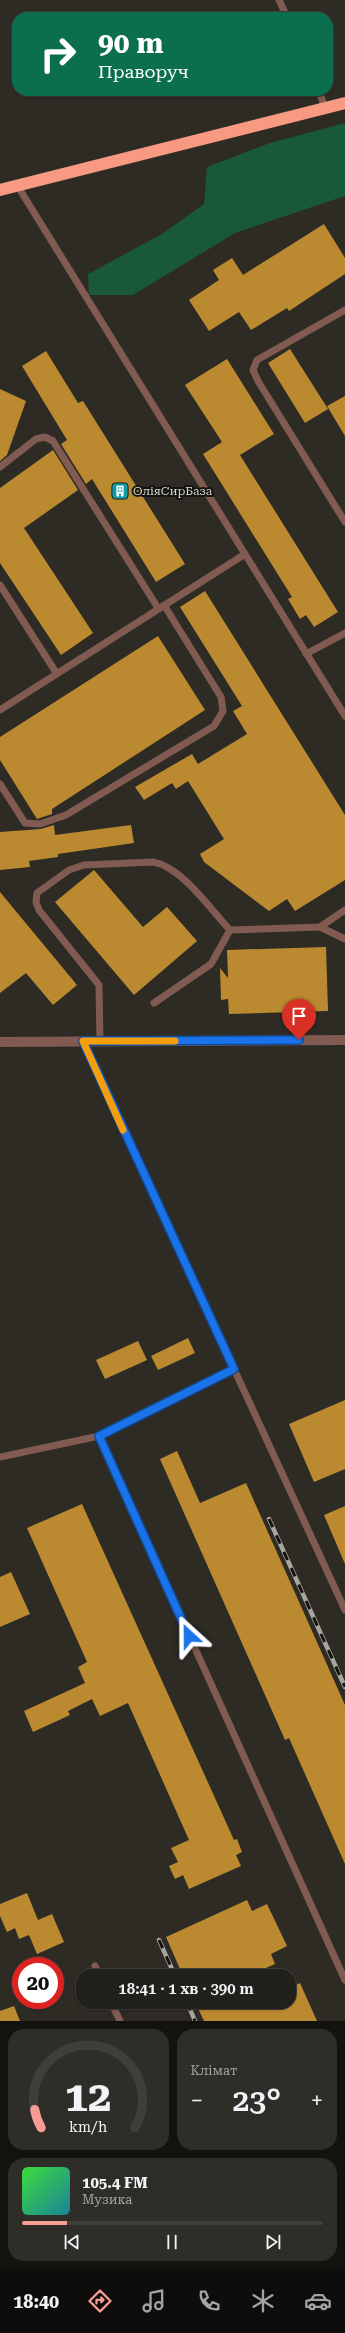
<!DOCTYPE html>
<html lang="uk">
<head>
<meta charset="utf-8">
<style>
	body { margin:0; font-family:"Roboto Serif",serif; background:#2e2d28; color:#f1f3f6; height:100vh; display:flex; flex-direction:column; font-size:15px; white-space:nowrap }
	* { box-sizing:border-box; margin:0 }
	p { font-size:13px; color:#a2a3a3 }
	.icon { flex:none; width:22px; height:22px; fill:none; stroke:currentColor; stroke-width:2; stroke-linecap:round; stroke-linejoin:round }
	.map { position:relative; height:2021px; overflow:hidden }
	.panel { display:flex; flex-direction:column; gap:8px; padding:8px; background:#13120f; flex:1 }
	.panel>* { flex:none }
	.top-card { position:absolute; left:12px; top:12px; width:321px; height:84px; border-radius:16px; box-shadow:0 1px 3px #0004,0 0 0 1px #3f3e3a; background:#0b6e4f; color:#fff; overflow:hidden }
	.speed { position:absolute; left:12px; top:1957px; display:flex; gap:8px; font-size:20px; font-weight:700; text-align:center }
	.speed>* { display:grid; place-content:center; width:52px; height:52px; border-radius:50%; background:#22201b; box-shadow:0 1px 3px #0004,0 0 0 1px #3f3e3a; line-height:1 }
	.speed .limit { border:6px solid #d22; background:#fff; color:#111 }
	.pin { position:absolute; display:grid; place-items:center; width:34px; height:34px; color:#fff; margin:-41px -17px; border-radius:50% 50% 50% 0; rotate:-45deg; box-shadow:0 0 4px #0007 }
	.pin .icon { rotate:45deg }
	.me { position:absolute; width:44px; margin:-22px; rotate:336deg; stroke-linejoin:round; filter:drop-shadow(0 0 3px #0008) }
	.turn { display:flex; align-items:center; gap:14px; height:84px; padding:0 20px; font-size:18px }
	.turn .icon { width:52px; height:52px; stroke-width:2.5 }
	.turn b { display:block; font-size:28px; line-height:34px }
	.big { font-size:30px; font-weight:600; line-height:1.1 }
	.panel .tile { flex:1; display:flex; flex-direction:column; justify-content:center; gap:6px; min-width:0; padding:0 14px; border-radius:16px; background:#2e2d28 }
	.panel .dial { align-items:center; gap:0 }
	.dial svg { height:104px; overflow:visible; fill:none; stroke:#3f3e3a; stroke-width:7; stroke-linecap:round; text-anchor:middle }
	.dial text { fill:#f1f3f6; stroke:none }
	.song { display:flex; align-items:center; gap:12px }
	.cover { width:48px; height:48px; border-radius:6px; background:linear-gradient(135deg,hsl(120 70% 55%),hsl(190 70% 35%)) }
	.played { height:4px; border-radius:2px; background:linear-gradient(90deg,#f59c94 15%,#3f3e3a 15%) }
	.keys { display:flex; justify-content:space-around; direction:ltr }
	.heat { display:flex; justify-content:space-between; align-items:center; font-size:22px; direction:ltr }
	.panel .tiles { flex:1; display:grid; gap:8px; grid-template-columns:1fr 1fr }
	.tile:last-child { grid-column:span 2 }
	.trip { position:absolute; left:76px; top:1969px; width:220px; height:40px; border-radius:16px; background:#22201b; box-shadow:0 1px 3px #0004,0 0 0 1px #3f3e3a; font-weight:600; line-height:40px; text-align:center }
	.tab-bar { display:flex; height:64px; justify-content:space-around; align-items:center; background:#0e0d0b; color:#a2a3a3 }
	.tab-bar .icon { width:28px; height:28px }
	.tab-bar .active { color:#f59c94 }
	.tab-bar b { font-size:18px; color:#f1f3f6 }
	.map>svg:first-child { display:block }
</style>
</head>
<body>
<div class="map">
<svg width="345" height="2021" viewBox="0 0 345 2021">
	<rect width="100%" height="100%" fill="#2d2b24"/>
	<path fill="#19593a" d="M345 123V196L235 233 133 295H89L88 274 162 234 204 204 207 167 270 143Z"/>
	<path fill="#bb8a30" d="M324 224 345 258V274L289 311 287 308 251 330 239 312 209 331 189 300 219 280 213 270 232 258 243 275Z
		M290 349 328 409 305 423 268 363Z
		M46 351 78 403 83 401 185 564 156 582 92 479 86 484 61 444 67 440 22 366Z
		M227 359 274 434 240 455 338 612 314 627 306 615 300 619 288 599 292 597 203 454 222 442 185 385Z
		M0 389 26 401 7 455 0 461Z
		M345 396V436L327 406Z
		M53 450 78 490 24 528 93 633 61 655 0 563V488Z
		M205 591 345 815V880L295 911 287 899 269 911 204 862 200 854 224 839 188 781 176 789 172 783 144 800 135 787 192 754 198 764 247 734 233 711 242 706 180 607Z
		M158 636 205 710 52 809V814L37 819 0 760V737Z
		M54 825 55 835 131 825 134 843 58 854V857L29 861 30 867 0 870V832L41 829Z
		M94 870 143 927 167 907 197 941 134 995 55 902Z
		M0 892 77 985 53 1005 26 973 0 993Z
		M326 947 328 1011 229 1014 228 999 221 1000 220 968 228 978 227 950Z
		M188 1338 195 1353 158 1370 151 1356Z
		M138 1341 147 1360 105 1379 96 1360Z
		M345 1400V1469L314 1482 289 1424Z
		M177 1451 200 1503 246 1483 345 1705V1864L289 1738 285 1740 160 1459Z
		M82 1504 234 1840 237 1839 242 1852 236 1855 241 1866 189 1889 183 1875 175 1879 169 1866 178 1862 171 1848 189 1840 128 1703 100 1716 92 1699 68 1711 70 1715 33 1732 24 1711 85 1683 78 1667 87 1662 27 1528Z
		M345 1506V1564L324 1515Z
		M11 1572 30 1614 0 1627V1577Z
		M27 1893 38 1920 52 1914 64 1942 37 1954 29 1935 19 1939 15 1928 7 1932 0 1916V1904Z
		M247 1900 252 1911 267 1904 287 1946 271 1954 275 1964 248 1976H183L166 1937Z
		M300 1983 317 2021H204L195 2002H289V1988Z
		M14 2006 20 2021H0V2011Z"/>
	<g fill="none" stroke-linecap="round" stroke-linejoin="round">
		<path stroke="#815b51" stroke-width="7" d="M279 0 287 17
			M319 91 325 108
			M17 185 345 716
			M345 310 257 360 253 370 258 381 345 522
			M0 467 36 439 45 437 53 441 158 608
			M0 585 57 674
			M306 654 345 633
			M0 710 245 554
			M0 784 25 823 40 824 66 815 214 726 223 711 221 697 164 605
			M320 927 345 939
			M154 1003 211 964 230 930
			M83 1041 345 1610
			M100 1041 99 985 39 910 36 902 37 893 69 870 84 865 153 862C182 867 210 909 230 930L320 927 345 910
			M99 1436 345 1980
			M0 1457 99 1436 234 1369
			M95 1966 100 1976
			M111 2002 120 2021"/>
		<path stroke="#815b51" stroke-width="10" d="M0 1042 345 1040"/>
		<path stroke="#f89a81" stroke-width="12" d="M0 190 345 103"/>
		<g stroke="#a6a59f" stroke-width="4.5">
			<path id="rail" d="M269 1519 345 1687
				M159 1940 175 1976
				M187 2002 195 2021"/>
		</g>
		<use href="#rail" stroke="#141310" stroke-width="3" stroke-dasharray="9" stroke-linecap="butt"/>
	</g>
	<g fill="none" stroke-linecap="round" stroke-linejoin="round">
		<g stroke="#114b97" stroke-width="10">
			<path id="route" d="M189 1636 99 1436 234 1369 83 1041 299 1040"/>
		</g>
		<use href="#route" stroke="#1a73e8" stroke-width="7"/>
		<path stroke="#f59e0b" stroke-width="7" d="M123 1130 83 1041H175"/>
	</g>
	<defs>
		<g id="building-square" transform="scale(0.9)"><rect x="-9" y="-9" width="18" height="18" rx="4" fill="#0f9aa8" stroke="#141310"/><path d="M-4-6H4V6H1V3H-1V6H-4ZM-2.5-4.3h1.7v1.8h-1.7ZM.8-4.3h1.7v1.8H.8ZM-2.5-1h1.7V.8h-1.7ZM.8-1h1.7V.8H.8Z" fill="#fff"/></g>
	</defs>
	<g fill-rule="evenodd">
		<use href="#building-square" x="120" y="491"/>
	</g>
	<g text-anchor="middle" stroke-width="4" stroke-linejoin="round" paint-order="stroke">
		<g font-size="12" fill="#d5d4cf" stroke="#141310" text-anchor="start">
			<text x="133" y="495">ОліяСирБаза</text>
		</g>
	</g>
</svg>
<div class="speed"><div class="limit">20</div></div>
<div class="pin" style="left:299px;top:1040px;background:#d93025"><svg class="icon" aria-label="arrive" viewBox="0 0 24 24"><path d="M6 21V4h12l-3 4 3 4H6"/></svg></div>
<svg class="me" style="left:189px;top:1636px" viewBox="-20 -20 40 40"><path d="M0-17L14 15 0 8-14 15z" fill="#1a73e8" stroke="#fff" stroke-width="4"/></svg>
<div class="trip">18:41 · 1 хв · 390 m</div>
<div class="top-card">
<div class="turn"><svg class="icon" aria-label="right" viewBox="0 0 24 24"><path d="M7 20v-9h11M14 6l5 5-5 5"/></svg><div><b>90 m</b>Праворуч</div></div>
</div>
</div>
<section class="panel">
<div class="tiles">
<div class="tile dial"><svg viewBox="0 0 100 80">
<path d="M14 69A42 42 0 1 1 86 69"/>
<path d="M14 69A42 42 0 0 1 9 55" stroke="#f59c94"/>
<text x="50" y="56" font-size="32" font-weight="700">12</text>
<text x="50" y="72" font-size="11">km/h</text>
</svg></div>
<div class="tile"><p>Клімат</p>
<div class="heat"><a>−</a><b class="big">23°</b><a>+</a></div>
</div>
<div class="tile">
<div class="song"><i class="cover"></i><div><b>105.4 FM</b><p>Музика</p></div></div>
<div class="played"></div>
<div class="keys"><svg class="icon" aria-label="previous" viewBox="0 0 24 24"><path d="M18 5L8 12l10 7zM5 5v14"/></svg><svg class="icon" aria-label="pause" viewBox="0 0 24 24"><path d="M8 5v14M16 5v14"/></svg><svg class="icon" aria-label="next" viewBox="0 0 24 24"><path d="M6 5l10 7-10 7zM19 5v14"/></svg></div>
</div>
</div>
</section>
<nav class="tab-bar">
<b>18:40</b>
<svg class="icon active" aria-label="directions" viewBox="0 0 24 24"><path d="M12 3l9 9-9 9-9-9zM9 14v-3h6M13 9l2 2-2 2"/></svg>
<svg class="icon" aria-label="music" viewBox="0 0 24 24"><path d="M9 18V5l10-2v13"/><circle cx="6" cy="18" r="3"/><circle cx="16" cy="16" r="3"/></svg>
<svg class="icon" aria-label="phone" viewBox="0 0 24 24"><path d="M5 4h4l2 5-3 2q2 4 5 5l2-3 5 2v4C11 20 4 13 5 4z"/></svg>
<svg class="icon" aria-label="climate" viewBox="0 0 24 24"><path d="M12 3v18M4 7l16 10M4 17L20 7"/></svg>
<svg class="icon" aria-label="car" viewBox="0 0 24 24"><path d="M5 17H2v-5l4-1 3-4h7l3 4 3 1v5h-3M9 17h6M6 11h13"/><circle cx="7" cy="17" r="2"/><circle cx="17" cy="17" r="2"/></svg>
</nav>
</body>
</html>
